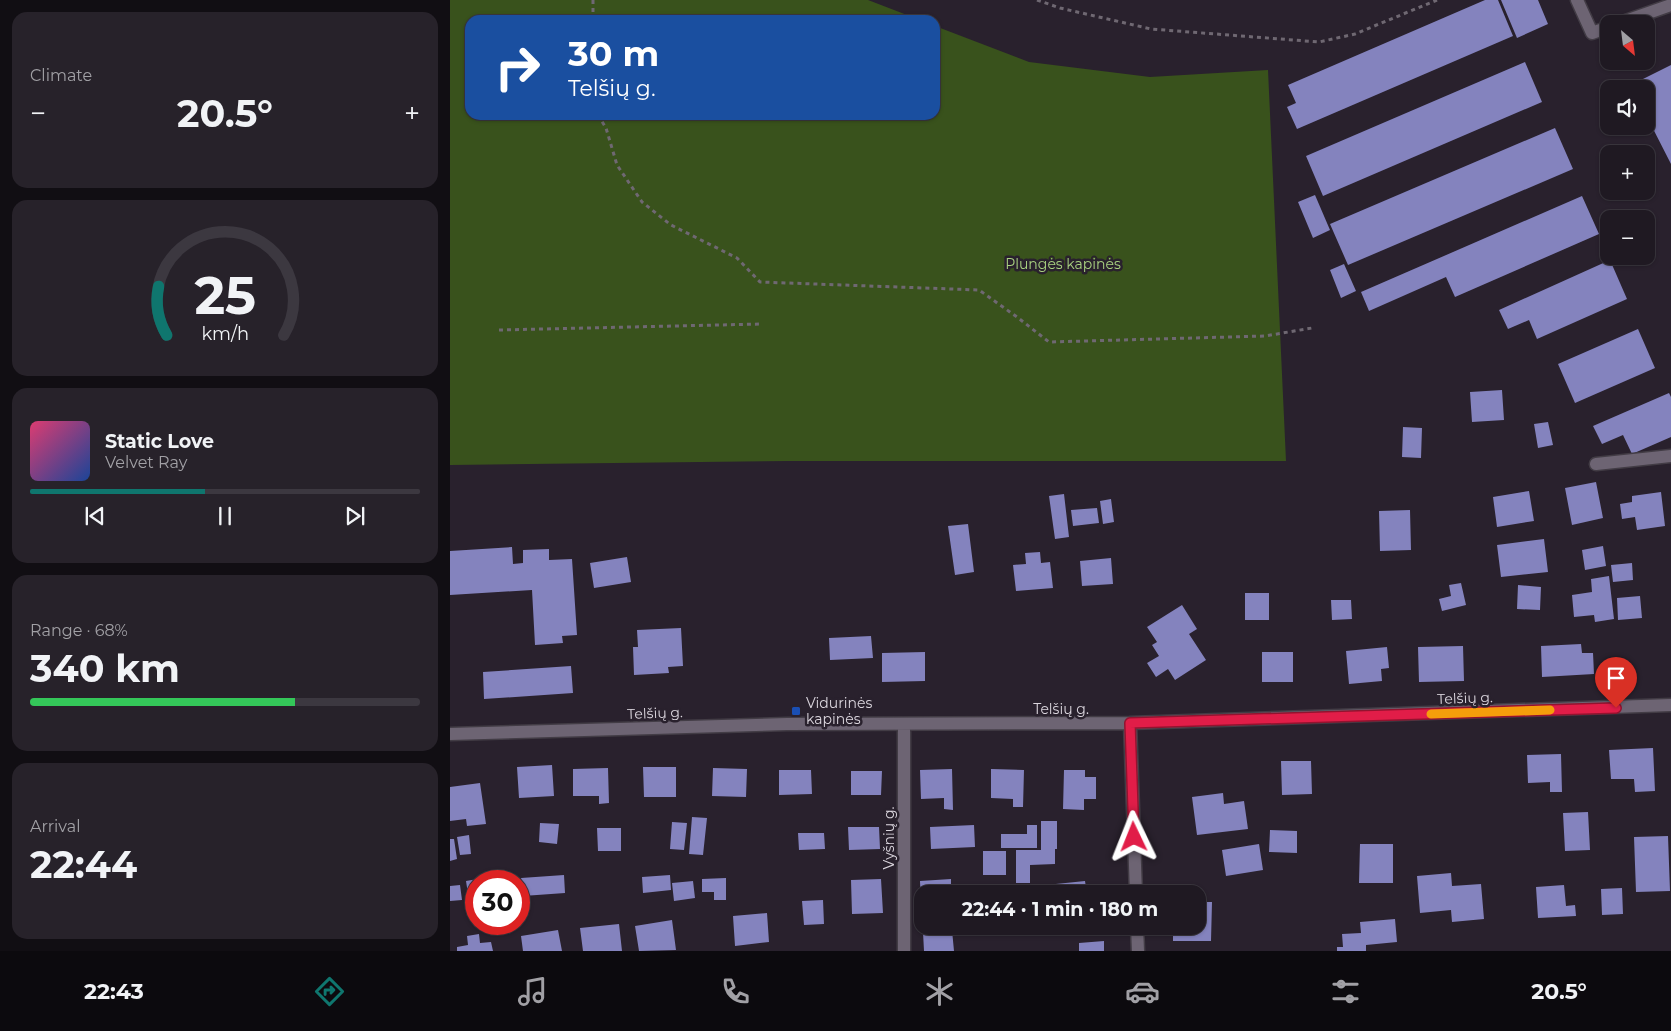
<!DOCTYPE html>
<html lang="en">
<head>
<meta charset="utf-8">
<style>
	body { margin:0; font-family:Montserrat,sans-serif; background:#27222a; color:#f1f3f6; height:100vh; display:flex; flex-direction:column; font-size:19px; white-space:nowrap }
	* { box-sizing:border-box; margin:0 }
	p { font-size:16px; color:#a1a0a5 }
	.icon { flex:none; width:28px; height:28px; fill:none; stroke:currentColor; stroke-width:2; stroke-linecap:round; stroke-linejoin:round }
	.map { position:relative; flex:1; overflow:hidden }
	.drawer { display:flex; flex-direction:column; gap:12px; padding:12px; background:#110e13; width:450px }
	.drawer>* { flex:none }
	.hud { position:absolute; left:15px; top:15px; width:475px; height:105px; border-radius:15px; box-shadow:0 1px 4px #0004,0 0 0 1px #3c3840; background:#1a4fa0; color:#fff; overflow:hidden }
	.needle { width:32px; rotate:152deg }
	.buttons { position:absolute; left:1150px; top:15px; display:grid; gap:10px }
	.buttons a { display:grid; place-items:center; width:55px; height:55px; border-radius:10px; background:#1f1922; box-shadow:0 1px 4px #0004,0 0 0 1px #3c3840; font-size:25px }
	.speed { position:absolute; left:15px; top:870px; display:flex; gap:10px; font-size:25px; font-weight:700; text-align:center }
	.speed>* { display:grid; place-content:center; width:65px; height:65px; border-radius:50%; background:#1f1922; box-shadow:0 1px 4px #0004,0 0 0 1px #3c3840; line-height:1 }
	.speed .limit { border:8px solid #d22; background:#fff; color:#111 }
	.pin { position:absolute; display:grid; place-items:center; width:42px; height:42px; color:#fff; margin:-51px -21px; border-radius:50% 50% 50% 0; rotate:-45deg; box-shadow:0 0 5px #0007 }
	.pin .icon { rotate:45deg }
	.me { position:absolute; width:55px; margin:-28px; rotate:358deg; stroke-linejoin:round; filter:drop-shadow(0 0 4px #0008) }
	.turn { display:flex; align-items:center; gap:18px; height:105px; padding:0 20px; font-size:22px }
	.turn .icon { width:65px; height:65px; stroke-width:2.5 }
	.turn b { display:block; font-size:35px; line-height:42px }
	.big { font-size:38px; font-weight:700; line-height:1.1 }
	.drawer .tile { flex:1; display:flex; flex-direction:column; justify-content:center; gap:8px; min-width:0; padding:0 18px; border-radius:15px; background:#27222a }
	.drawer .dial { align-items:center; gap:0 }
	.dial svg { height:130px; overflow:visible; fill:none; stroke:#3c3840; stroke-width:7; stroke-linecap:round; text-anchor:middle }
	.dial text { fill:#f1f3f6; stroke:none }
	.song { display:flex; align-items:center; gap:15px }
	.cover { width:60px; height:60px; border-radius:8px; background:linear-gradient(135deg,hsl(340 70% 55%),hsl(220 70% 35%)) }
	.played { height:5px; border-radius:2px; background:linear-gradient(90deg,#0f766e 45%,#3c3840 45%) }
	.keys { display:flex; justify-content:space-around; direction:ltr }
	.heat { display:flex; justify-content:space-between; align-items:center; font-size:28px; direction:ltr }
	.charge { height:8px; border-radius:4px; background:linear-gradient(90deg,#34c759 68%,#3c3840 0) }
	.trip { position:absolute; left:464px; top:885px; width:292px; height:50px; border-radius:15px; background:#1f1922; box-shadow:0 1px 4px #0004,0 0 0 1px #3c3840; font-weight:700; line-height:50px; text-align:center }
	.tabs { display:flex; height:80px; justify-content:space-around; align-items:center; background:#0c0a0e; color:#a1a0a5 }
	.tabs .icon { width:35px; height:35px }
	.tabs .selected { color:#0f766e }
	.tabs b { font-size:22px; color:#f1f3f6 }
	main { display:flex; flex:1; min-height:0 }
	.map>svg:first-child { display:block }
</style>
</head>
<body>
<main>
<section class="drawer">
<div class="tile"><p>Climate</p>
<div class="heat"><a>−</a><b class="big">20.5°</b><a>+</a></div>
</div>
<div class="tile dial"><svg viewBox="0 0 100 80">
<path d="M14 69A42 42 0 1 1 86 69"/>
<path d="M14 69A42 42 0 0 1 9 39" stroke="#0f766e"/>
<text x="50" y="56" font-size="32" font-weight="700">25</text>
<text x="50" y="72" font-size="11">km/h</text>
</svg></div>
<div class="tile">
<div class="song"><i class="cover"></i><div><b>Static Love</b><p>Velvet Ray</p></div></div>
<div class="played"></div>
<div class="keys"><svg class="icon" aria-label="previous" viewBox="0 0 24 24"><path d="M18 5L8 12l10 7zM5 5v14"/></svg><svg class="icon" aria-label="pause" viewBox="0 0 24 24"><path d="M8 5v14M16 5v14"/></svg><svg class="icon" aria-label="next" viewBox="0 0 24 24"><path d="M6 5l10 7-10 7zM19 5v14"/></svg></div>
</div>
<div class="tile"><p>Range · 68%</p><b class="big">340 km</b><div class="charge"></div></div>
<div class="tile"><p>Arrival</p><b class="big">22:44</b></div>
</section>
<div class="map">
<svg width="1221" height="951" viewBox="0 0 1221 951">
	<rect width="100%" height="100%" fill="#29212d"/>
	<path fill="#39521c" d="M0 0H418L470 20H20V115H485V26L579 62 700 77 818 70 836 461H339L0 465Z"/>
	<path fill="#8483be" d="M1035 0H1048L1063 36 847 129 837 107 846 103 838 85Z
		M1051 0H1088L1098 24 1067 38Z
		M1075 62 1092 102 873 196 856 156Z
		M1221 65V164L1196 115V89H1183L1181 85Z
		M1105 128 1123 169 898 265 880 224Z
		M865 195 880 230 863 238 848 202Z
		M1132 196 1149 234 1005 297 996 277 919 311 911 292Z
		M1160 260 1177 299 1087 339 1079 320 1058 329 1049 310Z
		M894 264 906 291 891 298 880 270Z
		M1188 329 1205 368 1125 403 1108 364Z
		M1052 390 1054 420 1022 422 1020 392Z
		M1219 393 1221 397V437L1182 454 1173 435 1152 444 1143 426Z
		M1098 422 1103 445 1088 448 1084 424Z
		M953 427 972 428 971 458 952 457Z
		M1146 482 1153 518 1122 525 1115 488Z
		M1079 491 1084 521 1047 527 1043 497Z
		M1211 492 1215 526 1187 530 1185 517 1172 519 1170 504 1182 502V496Z
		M614 494 619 537 605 539 599 496Z
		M661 499 664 522 653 524 650 501Z
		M647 508 649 523 623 526 621 510Z
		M960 510 961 550 930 551 929 511Z
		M518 524 524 572 505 575 498 526Z
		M1094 539 1098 572 1051 577 1047 545Z
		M1153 546 1156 566 1135 570 1132 550Z
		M62 547 63 564 73 563V550L99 549V560L122 559 127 635 112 636 113 643 85 645 82 590 0 595V551Z
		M590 552 591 563 600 562 603 588 566 591 563 565 576 564 575 553Z
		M177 557 181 582 144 588 140 563Z
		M661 558 663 584 632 586 630 561Z
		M1182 563 1183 580 1163 582 1161 565Z
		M1159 576 1164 619 1145 622 1144 615 1124 617 1122 595 1142 592 1141 579Z
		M1011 583 1016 605 992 611 989 599 1001 596 999 585Z
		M1068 585 1091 587 1090 610 1067 609Z
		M795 593H819V620H795Z
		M1190 596 1192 618 1168 620 1167 598Z
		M881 600H901L902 619 882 620Z
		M732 605 747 629 739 634 756 660 725 680 718 669 706 677 697 663 709 656 702 645 707 642 697 627Z
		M231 628 233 666 218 667 219 673 184 675 183 647H188L187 630Z
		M421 636 423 658 380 660 379 638Z
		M1131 644 1132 653H1143L1144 674 1092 677 1091 646Z
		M1013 646 1014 681 969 682 968 647Z
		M937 647 939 668 931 669 932 681 899 684 896 651Z
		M475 652V681L432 682V653Z
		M812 652H843V682H812Z
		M121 666 123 693 34 699 33 672Z
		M1203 748 1205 791 1185 792 1184 779H1161L1159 750Z
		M1111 754 1112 792H1100V782L1078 783 1077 755Z
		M831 761H861L862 794 832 795Z
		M102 765 104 796 69 798 67 767Z
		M193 767H226V797H194Z
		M158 768 159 803 149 804V796H123V769Z
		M263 768 297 769 296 797 262 796Z
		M502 769 503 810 494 809V798L471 799 470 770Z
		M541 769 574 770 573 807H563V799L541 798Z
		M329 770H361L362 794 329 795Z
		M614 770H635V777H646V799H634V810L613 809Z
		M401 771H432L431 795H401Z
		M30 783 36 824 17 826 16 819 0 821V787Z
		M773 793 774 804 794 801 798 829 747 835 742 797Z
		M1138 812 1140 850 1115 851 1113 813Z
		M242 817 257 818 253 855 239 854Z
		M591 821H607V849H605V864L580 865V883H566V850H591Z
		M222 822 237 823 234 850 220 849Z
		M90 823 109 824 107 844 89 842Z
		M524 825 525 847 481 849 480 827Z
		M577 825H587V848H551V834H577Z
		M398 827H429L430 849 399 850Z
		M147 828H171V851H148Z
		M820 830 847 831V853L819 852Z
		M348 833H374L375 849 349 850Z
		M19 835 21 854 10 855 7 837Z
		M1218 836 1220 891 1186 892 1184 837Z
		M0 839H4L7 859 0 861Z
		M809 844 813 870 776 876 772 850Z
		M910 844H943V883H909Z
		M533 851H556V875H533Z
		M1001 873 1002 886 1031 884 1034 919 1002 922 1001 910 970 913 967 876Z
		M114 875 115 893 73 896 71 878Z
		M220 875 221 890 193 893 192 877Z
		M45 876 46 881H26V893L18 894 16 881Z
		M276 878V900H264V892H252V879Z
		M431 879 433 913 402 914 401 880Z
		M501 879V894H472V904H471L470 881Z
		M243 881 245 898 224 901 222 883Z
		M635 881 637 894H597L596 885Z
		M10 885 12 900 0 901V886Z
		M1114 885 1116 906 1125 905 1126 916 1088 918 1086 887Z
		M1172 888 1173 914 1152 915 1151 889Z
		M373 900 374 924 354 925 352 901Z
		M748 902H762L761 941H723V926H748Z
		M317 913 319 942 285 946 283 916Z
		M945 919 947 942 916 945V951H887V947H893L892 934 911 933 910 922Z
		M222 920 226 950 189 951 185 926Z
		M169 924 172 951H133L130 928Z
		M108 930 112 951H73L71 936Z
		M502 930 504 951H474L473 932Z
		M29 934 30 943 41 942 43 951H7V947L18 945 17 936Z
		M654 941V951H629V943Z"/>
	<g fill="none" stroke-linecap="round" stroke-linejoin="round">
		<g stroke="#423c45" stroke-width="15">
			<path id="street" d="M1127 0 1142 33 1159 27
				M1167 24 1221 5
				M1146 464 1221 456
				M680 723 686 894
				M0 734 337 724 680 723 1221 705
				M687 926 688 951
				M454 951V724"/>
		</g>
		<path stroke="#6f6872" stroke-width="3" stroke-dasharray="4 4" stroke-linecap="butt" d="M587 0 610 8 701 29 869 42 905 34 987 0
			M143 20V0
			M148 115 156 128 167 165 192 202 221 225 287 258 310 282 529 290 567 317 599 342 815 336 862 328
			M49 330 312 324"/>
		<use href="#street" stroke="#6d6473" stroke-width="12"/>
	</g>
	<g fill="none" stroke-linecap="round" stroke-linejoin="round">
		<g stroke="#92132f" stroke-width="12">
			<path id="route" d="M684 837 680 723 1166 708"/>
		</g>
		<use href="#route" stroke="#e11d48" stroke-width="9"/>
		<path stroke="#f59e0b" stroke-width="9" d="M981 714 1100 710"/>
	</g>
	<rect fill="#1a4fb4" stroke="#29212d" stroke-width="2" x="341" y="706" width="10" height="10" rx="2.5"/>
	<g text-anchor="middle" stroke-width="5" stroke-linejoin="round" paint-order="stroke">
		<g font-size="14" fill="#a9d280" stroke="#29212d">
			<text x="613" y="269">Plungės kapinės</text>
		</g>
		<g font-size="14" fill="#dbd6de" stroke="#29212d">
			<text transform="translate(1015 698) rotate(-2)" y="5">Telšių g.</text>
			<text x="611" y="714">Telšių g.</text>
			<text transform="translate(205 713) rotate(-2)" y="5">Telšių g.</text>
			<text transform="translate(439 838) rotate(-90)" y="5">Vyšnių g.</text>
		</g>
		<g font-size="14" fill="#dbd6de" stroke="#29212d" text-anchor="start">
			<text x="356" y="708">Vidurinės<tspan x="356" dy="16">kapinės</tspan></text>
		</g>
	</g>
</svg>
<div class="buttons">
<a><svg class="needle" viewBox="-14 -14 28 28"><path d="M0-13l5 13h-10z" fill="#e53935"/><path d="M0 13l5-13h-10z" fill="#a1a0a5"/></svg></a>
<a><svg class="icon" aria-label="sound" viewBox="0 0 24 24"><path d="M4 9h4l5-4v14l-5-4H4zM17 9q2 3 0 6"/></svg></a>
<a>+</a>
<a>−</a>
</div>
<div class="speed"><div class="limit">30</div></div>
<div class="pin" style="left:1166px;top:708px;background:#d93025"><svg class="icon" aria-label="arrive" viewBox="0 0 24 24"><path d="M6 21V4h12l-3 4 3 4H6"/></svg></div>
<svg class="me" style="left:684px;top:837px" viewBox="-20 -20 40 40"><path d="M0-17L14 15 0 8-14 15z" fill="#e11d48" stroke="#fff" stroke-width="4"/></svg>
<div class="trip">22:44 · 1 min · 180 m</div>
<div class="hud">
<div class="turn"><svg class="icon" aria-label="right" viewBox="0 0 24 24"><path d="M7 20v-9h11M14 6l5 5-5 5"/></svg><div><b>30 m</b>Telšių g.</div></div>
</div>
</div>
</main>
<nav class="tabs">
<b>22:43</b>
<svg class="icon selected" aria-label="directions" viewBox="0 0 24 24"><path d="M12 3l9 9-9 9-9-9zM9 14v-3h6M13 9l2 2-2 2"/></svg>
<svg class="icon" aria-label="music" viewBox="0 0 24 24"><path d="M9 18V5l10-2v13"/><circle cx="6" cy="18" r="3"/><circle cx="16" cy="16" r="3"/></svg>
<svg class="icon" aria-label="phone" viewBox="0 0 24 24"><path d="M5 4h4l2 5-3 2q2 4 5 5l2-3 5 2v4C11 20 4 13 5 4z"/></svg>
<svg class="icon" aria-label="climate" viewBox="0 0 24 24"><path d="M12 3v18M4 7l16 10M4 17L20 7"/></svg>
<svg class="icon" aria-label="car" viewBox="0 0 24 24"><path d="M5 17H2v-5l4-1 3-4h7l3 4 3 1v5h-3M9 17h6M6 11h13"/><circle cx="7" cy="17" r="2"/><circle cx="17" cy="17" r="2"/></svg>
<svg class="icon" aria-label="filters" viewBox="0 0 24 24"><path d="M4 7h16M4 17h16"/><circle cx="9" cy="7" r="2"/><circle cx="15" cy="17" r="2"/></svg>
<b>20.5°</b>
</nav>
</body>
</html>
